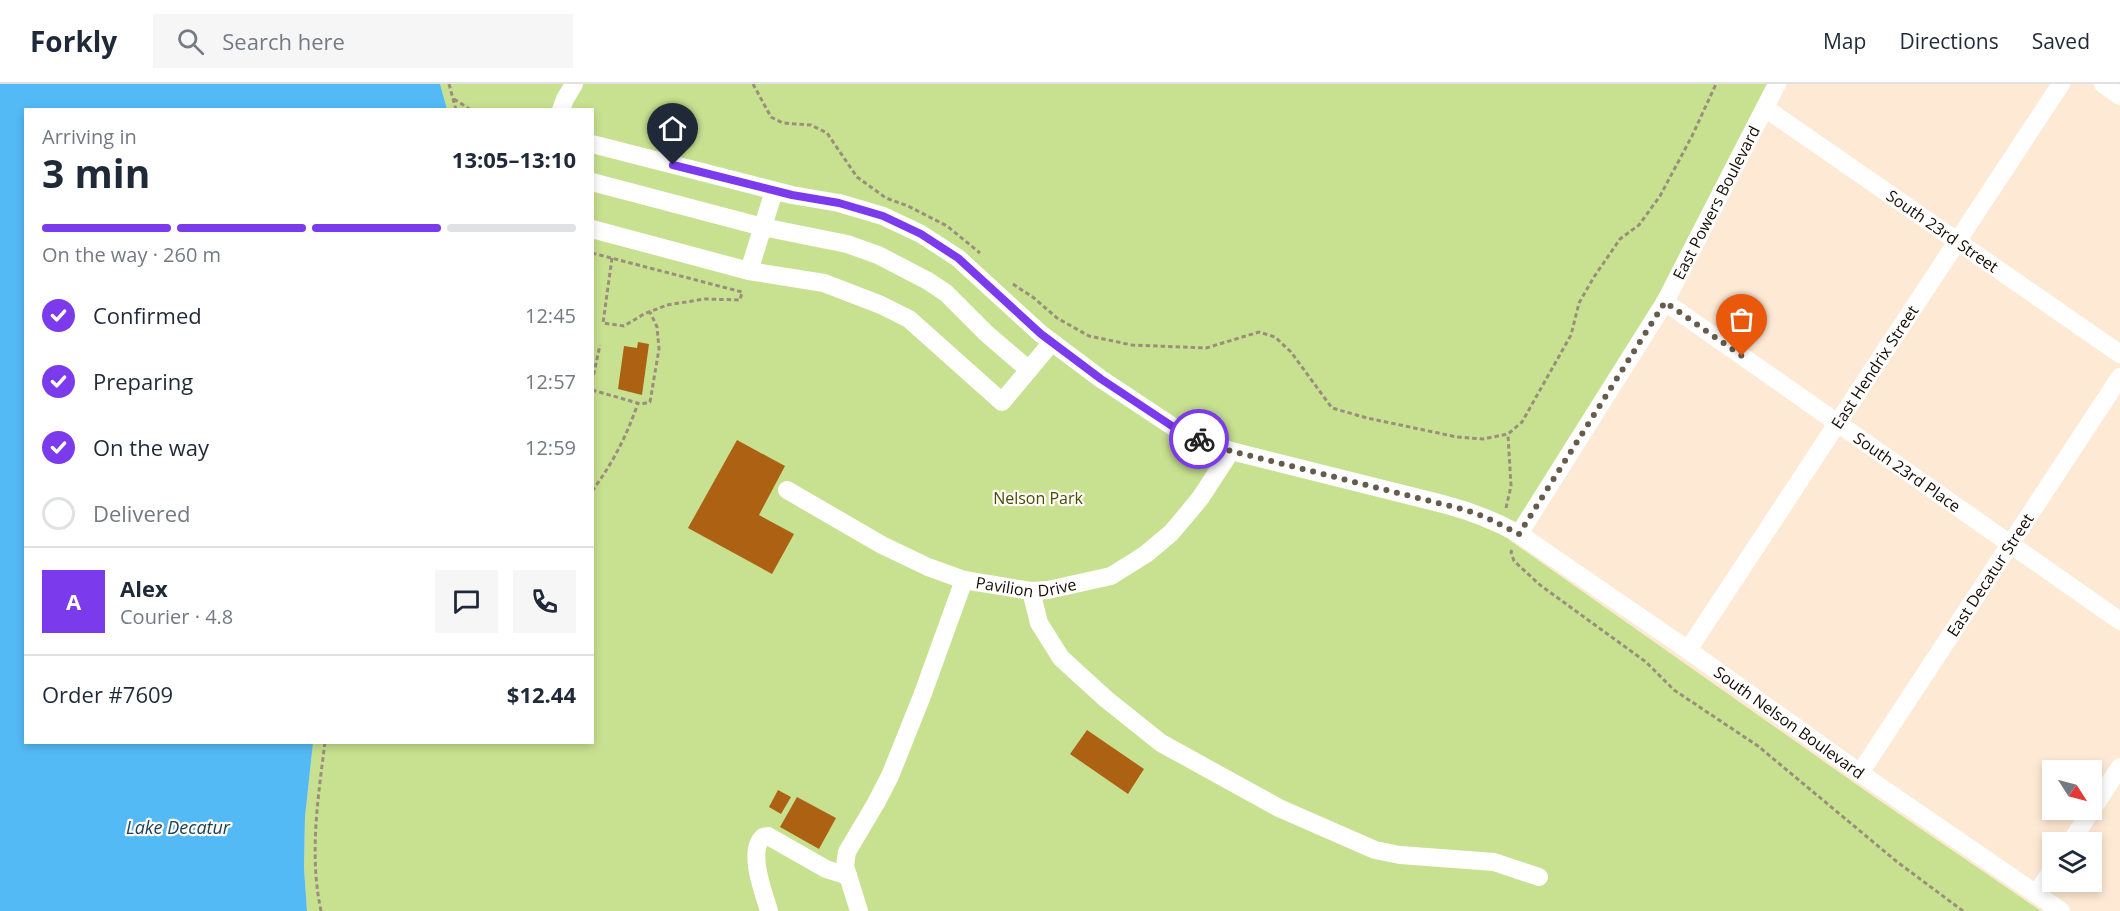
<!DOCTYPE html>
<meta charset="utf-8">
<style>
:root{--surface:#fff;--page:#f6f6f7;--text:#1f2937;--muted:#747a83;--line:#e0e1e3;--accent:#7c3aed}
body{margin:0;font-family:"Open Sans",sans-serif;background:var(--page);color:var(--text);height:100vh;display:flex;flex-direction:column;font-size:22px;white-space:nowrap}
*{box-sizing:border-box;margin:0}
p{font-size:20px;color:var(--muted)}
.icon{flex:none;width:33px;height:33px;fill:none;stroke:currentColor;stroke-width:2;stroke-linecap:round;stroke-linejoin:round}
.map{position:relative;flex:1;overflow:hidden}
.panel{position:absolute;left:24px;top:24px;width:570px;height:636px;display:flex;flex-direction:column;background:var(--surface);border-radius:0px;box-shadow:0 3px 9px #0003}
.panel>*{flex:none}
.needle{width:39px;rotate:126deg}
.fabs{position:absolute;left:2042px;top:676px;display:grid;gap:12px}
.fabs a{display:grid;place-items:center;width:60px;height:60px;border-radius:0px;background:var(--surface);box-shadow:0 3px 9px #0003;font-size:30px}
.pin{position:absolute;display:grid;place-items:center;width:51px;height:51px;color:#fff;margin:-62px -26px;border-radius:50% 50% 50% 0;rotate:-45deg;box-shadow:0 0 6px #0007}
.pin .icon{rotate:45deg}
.courier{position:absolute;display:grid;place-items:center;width:60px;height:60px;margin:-30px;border:4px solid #7c3aed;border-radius:50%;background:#fff;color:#222;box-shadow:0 2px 8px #0007}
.summary em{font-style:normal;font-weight:700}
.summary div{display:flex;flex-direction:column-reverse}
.summary{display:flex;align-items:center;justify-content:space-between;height:102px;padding:0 18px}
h1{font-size:39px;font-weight:700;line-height:45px}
.bar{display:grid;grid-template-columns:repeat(4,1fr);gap:9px 6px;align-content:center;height:72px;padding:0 18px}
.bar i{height:8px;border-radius:4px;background:var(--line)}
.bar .current{background:var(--accent)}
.bar p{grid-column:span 4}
.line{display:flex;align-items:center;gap:15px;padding:0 18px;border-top:2px solid var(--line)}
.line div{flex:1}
.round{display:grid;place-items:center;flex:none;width:63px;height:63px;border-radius:0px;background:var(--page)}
ol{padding:0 18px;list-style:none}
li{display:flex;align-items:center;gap:18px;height:66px}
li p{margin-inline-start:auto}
li .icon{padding:6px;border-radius:50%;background:var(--accent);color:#fff;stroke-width:4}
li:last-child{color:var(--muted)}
li i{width:33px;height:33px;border:3px solid var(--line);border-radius:50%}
header{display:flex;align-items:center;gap:36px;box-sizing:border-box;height:84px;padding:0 30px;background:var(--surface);border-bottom:2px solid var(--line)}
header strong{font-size:28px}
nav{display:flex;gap:33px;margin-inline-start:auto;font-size:21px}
.search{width:420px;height:54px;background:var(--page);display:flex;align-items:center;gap:15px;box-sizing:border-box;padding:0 21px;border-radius:0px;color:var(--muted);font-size:22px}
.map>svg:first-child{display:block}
.green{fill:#c8e190}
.water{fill:#54baf5}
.building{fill:#ac6113}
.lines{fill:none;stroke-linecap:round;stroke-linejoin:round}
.path{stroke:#9c8e7d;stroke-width:3;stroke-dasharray:4.5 3;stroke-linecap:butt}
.minor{stroke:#fff;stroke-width:18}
.done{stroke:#675b4d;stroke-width:6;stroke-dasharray:0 10.8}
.route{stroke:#7c3aed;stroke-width:8}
.labels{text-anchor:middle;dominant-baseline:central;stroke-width:4.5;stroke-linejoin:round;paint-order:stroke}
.street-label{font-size:16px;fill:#160e05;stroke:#fffaf4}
.park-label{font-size:16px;fill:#415108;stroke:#fffaf4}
.water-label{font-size:18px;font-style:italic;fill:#18435b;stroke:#fffaf4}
</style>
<header>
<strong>Forkly</strong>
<div class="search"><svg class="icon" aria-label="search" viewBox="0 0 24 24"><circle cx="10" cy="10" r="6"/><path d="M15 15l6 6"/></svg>Search here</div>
<nav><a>Map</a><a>Directions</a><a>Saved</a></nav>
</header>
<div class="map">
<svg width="2120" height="827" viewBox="0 0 2120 827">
<rect width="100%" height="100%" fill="#feead4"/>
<!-- green -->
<path class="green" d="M440,0H1769L1660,212L1508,455L1873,712L2041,827H307L304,783L305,733L313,659L592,658V26L447,25Z"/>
<!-- water -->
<path class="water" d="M0,0H440L447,25L26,26V658L313,659L305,733L304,783L307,827H0Z"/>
<!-- building -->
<path class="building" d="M638,258L649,260L642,311L618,305L624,262L637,264Z
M737,356L785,382L759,431L794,450L772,490L688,444Z
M1087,646L1144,685L1128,710L1070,670Z
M778,706L791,713L781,730L769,723Z
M797,713L836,734L819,765L780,743Z"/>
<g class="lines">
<!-- path -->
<path class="path" d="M449,0L456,26
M753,0L771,33L783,39L811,41L827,49L857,93L886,114L908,122L947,142L980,169
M454,15L471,26
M592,169L742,208
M612,174L603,239L624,242L644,230L667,221L705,215L740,216L742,208
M1013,200L1034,214L1057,234L1089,252L1132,261L1206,264L1259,248L1275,253L1291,268L1332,324L1367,334L1457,353L1483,355L1508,350L1522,338L1571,251L1579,219L1594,193L1620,155L1639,141L1660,112L1692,52L1716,0
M592,298L600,261
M592,306L641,320L650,318L659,265L657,243L650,228
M592,407C613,379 627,351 638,319
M1506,424L1511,402L1508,351
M1512,466L1511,468L1514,477L1540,501L1646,578L1674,606L1758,662L1896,777L1963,827
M321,827C309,771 318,714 325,658"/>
<!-- minor -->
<g class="minor">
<path d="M2103,0L2120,12"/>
<path id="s1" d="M1765,24L2120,270"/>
<path d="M561,26L565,15L574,0"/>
<path id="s2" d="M592,60L792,111L839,119L883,132L921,150L958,174L1041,250L1101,295L1181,348L1231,367L1443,420C1470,427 1494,436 1519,450L1688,566L1860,689L2061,827"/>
<path d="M592,98L763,143L847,160L878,171L928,197L946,209L987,250L1029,286"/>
<path d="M592,145L749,187L824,199L881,221L909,235L1002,318L1052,258"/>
<path d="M749,187L774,107"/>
<path id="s3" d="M1665,218L2120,537"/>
<path id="s4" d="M787,406L882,461L928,483L964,496L1031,507L1048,506L1111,492L1146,470L1171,449L1188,429L1201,413L1231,367"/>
<path id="s5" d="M1519,450L1665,218L1777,0"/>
<path d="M1031,507L1039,539L1061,574L1106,615L1161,659L1279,724L1375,766L1400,771L1494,778L1539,793"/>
<path id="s6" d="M1688,566L2061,0"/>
<path id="s7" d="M1860,689L2120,293"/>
<path d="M2070,759L2120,683"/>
<path d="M2036,810L2052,786"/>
<path d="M769,827C764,809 747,768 763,753L768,752L826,785L848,792"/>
<path d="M859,827L845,782L847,768L876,719L890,692L922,612L964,496"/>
</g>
</g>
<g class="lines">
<!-- done -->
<path class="done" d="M1199,355L1231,367L1466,426L1485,433L1519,450L1665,218L1742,272"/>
<!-- route -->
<path class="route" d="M673,81L792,111L839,119L883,132L921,150L958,174L1041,250L1101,295L1181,348L1199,355"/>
</g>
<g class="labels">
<!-- street labels -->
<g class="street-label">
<text stroke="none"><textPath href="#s5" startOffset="386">East Powers Boulevard</textPath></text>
<text stroke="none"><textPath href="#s1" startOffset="216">South 23rd Street</textPath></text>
<text stroke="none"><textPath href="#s6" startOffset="339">East Hendrix Street</textPath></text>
<text stroke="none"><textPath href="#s3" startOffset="296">South 23rd Place</textPath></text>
<text stroke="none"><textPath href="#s7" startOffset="237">East Decatur Street</textPath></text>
<text stroke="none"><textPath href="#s4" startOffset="262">Pavilion Drive</textPath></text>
<text stroke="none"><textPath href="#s2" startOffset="1353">South Nelson Boulevard</textPath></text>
</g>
<!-- park labels -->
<g class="park-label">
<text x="1038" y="414">Nelson Park</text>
</g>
<!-- water labels -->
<g class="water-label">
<text x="178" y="743">Lake Decatur</text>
</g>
</g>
</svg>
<div class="fabs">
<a><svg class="needle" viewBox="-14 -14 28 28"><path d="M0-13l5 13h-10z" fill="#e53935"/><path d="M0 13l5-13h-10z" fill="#747a83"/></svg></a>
<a><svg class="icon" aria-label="layers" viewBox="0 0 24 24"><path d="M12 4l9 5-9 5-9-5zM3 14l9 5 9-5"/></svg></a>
</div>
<div class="pin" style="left:1742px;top:272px;background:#ea580c"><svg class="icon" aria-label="bag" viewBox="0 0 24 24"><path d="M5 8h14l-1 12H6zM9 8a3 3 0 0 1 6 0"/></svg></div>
<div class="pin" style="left:673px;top:81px;background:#1f2937"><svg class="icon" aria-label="home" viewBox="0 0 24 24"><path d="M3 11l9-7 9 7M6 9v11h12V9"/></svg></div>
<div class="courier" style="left:1199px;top:355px"><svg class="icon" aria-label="bike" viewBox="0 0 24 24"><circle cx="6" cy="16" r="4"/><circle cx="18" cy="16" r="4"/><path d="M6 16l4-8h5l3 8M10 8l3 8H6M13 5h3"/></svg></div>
<section class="panel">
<div class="summary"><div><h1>3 min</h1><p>Arriving in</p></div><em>13:05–13:10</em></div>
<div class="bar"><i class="current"></i><i class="current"></i><i class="current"></i><i></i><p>On the way · 260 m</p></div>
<ol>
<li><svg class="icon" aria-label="check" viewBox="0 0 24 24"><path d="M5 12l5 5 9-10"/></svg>Confirmed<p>12:45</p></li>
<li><svg class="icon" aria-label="check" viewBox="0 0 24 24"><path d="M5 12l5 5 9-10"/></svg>Preparing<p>12:57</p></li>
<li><svg class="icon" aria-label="check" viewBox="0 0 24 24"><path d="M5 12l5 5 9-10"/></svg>On the way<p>12:59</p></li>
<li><i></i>Delivered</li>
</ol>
<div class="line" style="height:108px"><b class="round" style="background:var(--accent);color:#fff">A</b><div><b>Alex</b><p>Courier · 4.8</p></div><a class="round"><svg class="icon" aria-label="chat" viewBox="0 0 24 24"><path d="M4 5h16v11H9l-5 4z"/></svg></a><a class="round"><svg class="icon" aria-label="phone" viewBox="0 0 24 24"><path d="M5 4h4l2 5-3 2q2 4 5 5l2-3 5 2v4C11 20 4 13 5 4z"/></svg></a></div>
<div class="line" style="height:78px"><div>Order #7609</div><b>$12.44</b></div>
</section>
</div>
